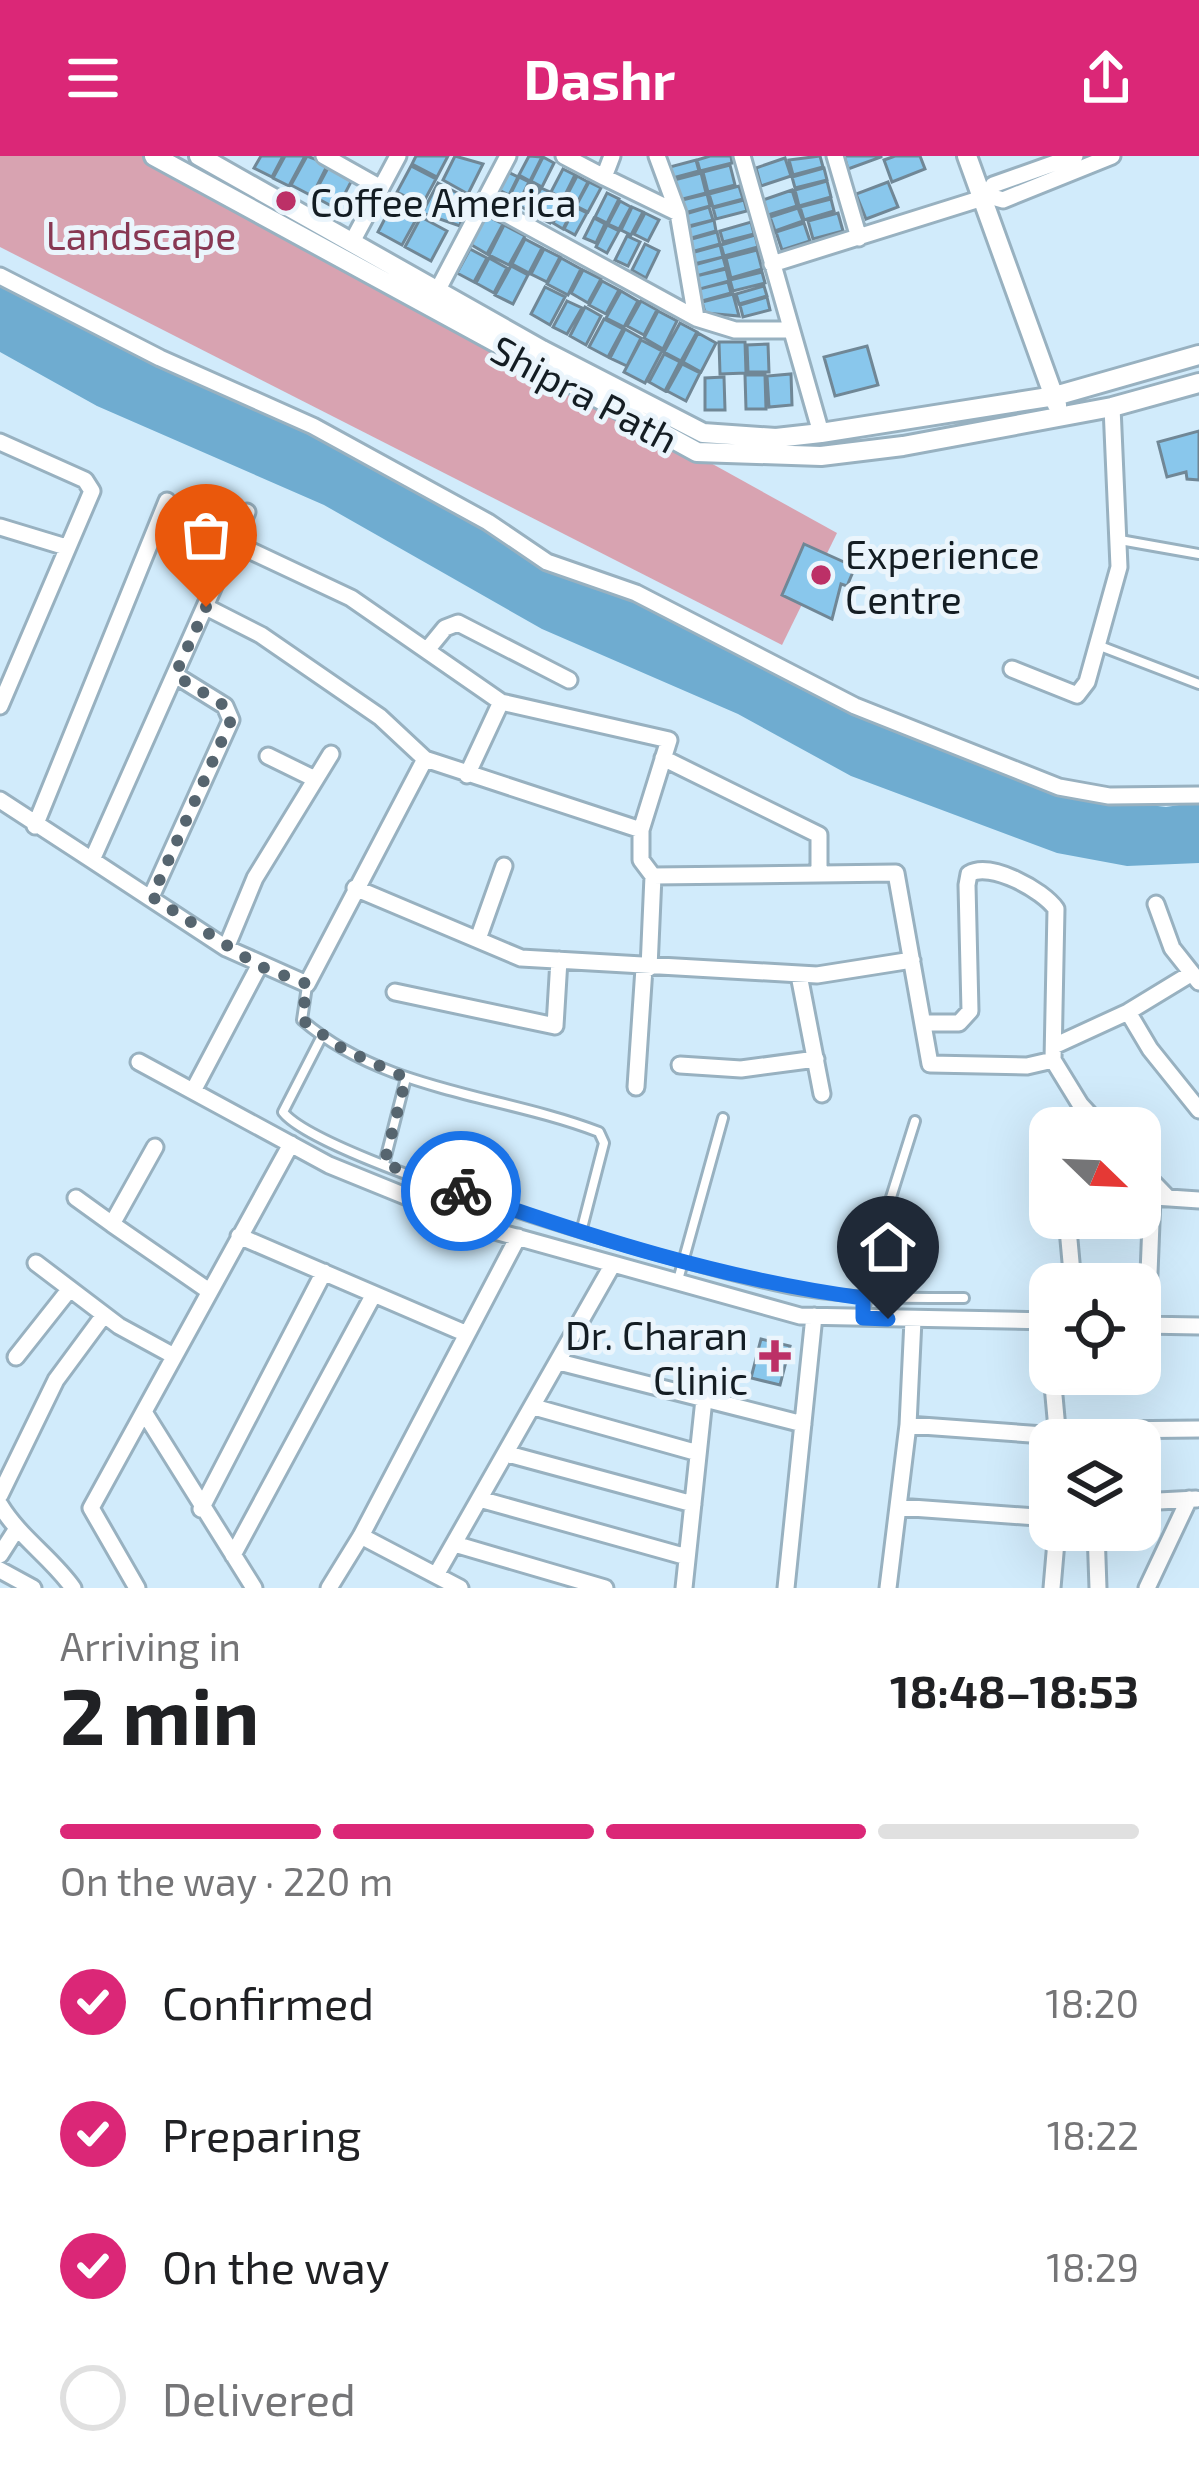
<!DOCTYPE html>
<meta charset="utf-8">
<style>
:root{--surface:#fff;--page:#f2f2f2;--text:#202124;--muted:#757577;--line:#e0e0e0;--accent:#db2777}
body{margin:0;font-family:"Exo 2",sans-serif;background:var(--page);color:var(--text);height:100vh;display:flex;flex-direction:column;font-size:45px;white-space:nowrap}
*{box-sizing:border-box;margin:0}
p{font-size:39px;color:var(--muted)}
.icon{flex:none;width:66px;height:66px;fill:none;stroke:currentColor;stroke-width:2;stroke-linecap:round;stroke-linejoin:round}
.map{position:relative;height:1432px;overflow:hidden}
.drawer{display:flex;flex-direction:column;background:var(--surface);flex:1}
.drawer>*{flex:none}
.needle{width:78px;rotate:113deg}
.buttons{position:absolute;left:1029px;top:951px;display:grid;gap:24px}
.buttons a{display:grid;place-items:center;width:132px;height:132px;border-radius:24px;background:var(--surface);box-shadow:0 12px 48px #0002;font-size:60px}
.pin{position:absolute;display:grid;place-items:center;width:102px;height:102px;color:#fff;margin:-123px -51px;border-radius:50% 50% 50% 0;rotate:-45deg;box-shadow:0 0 12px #0007}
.pin .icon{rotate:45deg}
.courier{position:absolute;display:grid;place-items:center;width:120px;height:120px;margin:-60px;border:9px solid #1a73e8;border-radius:50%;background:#fff;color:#222;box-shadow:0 3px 15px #0007}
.head em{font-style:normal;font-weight:700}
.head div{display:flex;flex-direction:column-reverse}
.head{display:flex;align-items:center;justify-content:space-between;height:204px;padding:0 60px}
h1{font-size:78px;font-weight:700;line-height:90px}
.bar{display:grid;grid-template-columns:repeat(4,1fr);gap:18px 12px;align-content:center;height:144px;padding:0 60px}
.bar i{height:15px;border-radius:9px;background:var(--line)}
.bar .active{background:var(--accent)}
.bar p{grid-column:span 4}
ol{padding:0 60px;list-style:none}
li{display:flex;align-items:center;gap:36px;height:132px}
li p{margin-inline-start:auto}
li .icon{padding:12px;border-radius:50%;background:var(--accent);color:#fff;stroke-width:4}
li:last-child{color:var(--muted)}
li i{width:66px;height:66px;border:6px solid var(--line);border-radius:50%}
header{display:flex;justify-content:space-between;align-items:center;height:156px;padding:0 60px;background:var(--accent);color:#fff;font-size:54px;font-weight:700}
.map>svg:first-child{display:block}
.green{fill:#d8a3b1}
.water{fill:#6facd0}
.building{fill:#89c7ec;stroke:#708796;stroke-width:3}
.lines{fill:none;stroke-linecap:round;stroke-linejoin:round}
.service-casing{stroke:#98b1c0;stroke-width:14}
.minor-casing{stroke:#98b1c0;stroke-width:21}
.tertiary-casing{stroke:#98b1c0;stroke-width:24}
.service{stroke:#fff;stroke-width:8}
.minor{stroke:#fff;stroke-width:15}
.tertiary{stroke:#fff;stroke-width:18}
.done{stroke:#56656f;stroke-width:12;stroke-dasharray:0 21.6}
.route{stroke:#1a73e8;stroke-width:15}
.poi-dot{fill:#bc3067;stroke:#ebf5fc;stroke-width:4.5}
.labels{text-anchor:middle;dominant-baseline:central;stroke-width:10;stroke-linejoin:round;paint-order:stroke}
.poi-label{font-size:39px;fill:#141d23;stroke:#ebf5fc;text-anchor:start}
.park-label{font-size:39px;fill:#883853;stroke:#ebf5fc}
.street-label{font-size:39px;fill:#141d23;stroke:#ebf5fc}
</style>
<header><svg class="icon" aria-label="menu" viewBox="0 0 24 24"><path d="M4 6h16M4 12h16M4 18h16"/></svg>Dashr<svg class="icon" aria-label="share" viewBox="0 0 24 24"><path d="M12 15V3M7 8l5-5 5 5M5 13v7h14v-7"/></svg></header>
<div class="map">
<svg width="1199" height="1432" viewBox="0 0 1199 1432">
<rect width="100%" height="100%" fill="#d1ebfb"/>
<!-- green -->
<path class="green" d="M0,0H156L837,377L782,489L0,91Z"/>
<!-- water -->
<path class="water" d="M0,128L361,300L579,424L734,488L883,564L1084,641L1166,651L1199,646V707L1127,710L1057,697L851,620L738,558L542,473L324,349L97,250L0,196Z"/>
<!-- building -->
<path class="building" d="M261,0H283L272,21L254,12Z
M285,0H305L289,30L273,22Z
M307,0L328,8L312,40L291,29Z
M416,0H448L437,21L412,8Z
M455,0L483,8L468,38L443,24Z
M529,0L542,1L530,25L519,19Z
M710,0H731L732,7L700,15L697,4Z
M820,0L823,11L793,19L789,4Z
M844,0H881V1L848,13Z
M895,0H920L925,13L892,26L884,4Z
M543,1L554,7L542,31L531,25Z
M785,2L791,20L761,30L756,12Z
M696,4L699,15L669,23L666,12Z
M730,9L735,29L708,36L703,16Z
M329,10L353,22L337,53L313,40Z
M411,10L436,23L422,49L397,36Z
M824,12L827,24L795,32L792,21Z
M563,13L575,19L563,43L551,36Z
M508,16L518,21L509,39L499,34Z
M701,17L706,37L679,44L674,24Z
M577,20L588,26L576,49L565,43Z
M519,21L529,26L519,46L509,41Z
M827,25L831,41L799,50L795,34Z
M530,26L540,32L529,55L518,49Z
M589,26L601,32L588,56L576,50Z
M888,26L898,51L866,63L856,38Z
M438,27L465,41L460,70L422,57Z
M739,30L743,43L713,51L709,38Z
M541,32L550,36L538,60L529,56Z
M792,34L797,50L768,59L763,44Z
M550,37L562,43L550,67L538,61Z
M607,37L619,43L607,67L595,61Z
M707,38L710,50L681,58L678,45Z
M831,43L834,55L804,64L800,51Z
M744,44L747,55L716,63L713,52Z
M564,45L575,50L563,73L553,67Z
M620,45L631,51L619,73L608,68Z
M393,47L418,60L402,89L378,76Z
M575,51L587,57L575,79L564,73Z
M632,51L643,56L631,79L621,74Z
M709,51L713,64L685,71L682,59Z
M798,52L803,65L775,75L770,61Z
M645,57L659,64L648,85L634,78Z
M838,57L843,75L813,83L808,65Z
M485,59L503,68L487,98L470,88Z
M421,61L447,75L431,105L405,91Z
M594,62L605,68L596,87L584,82Z
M714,64L716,75L688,83L685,72Z
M751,66L754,78L723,86L720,75Z
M804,67L810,85L782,94L776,76Z
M504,69L525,80L509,109L489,99Z
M607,69L619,75L607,97L596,91Z
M717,76L720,88L691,96L688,84Z
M755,79L758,91L724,100L721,89Z
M627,80L640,86L628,110L615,104Z
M525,83L542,92L529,117L512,108Z
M645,88L659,95L646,122L632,114Z
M720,89L723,101L694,108L691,97Z
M470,93L487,102L474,126L457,117Z
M544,93L560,101L547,126L531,118Z
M757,94L762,113L731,122L726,102Z
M723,101L726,112L696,120L694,109Z
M489,102L507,112L494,137L476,127Z
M561,102L581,113L568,139L547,128Z
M511,110L528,119L513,148L495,139Z
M726,113L729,125L700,133L696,120Z
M583,114L601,123L588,147L571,137Z
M762,116L765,127L733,135L730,124Z
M602,125L619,134L606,158L589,149Z
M728,126L731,137L702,145L699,133Z
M764,130L767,140L739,148L736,138Z
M545,131L565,141L550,169L531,158Z
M621,135L638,145L624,171L606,162Z
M733,138L739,160L705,157L702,146Z
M767,141L770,154L743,161L740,149Z
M567,145L582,152L567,178L553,171Z
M641,145L657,154L644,179L627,170Z
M585,151L601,160L586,189L570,180Z
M658,155L677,165L663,193L644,182Z
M604,163L623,173L608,201L589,191Z
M680,167L697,176L681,205L664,196Z
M625,173L641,182L627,210L610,202Z
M698,177L716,187L701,216L683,206Z
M641,184L662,195L645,227L624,216Z
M719,186H745L746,217L720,218Z
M768,188L769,216H748L747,189Z
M867,190L878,229L835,240L824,201Z
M664,198L680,206L665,235L649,226Z
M682,208L700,217L686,245L667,235Z
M791,218L792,249L769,251L767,220Z
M745,219H765L766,253H746Z
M724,221L725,254H705V222Z
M1199,275V324L1187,323L1186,316L1167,321L1158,286Z
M804,388L855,411L847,430L841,428L832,463L782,439Z
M761,1183L790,1190L780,1229L751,1222Z"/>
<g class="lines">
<defs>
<path id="service" d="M1120,384L1199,398
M1100,490L1199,528
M307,830L302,864C385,936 500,938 599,976L604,987L581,1076
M322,880L283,956C322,1007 720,1121 799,1134C854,1143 909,1142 964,1142
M384,1008L406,922
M678,1124L723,962
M863,1160L882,1070L915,965"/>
<path id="minor" d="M324,0L381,32
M564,0L604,21
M612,0L604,21L678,57
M657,0L678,57L696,162
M742,0L821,277
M835,0L859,82
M1075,0L993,29L989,40L1003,44L1112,0
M484,46L696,162L735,174H788
M352,86L398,0
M772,108L989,40
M0,120L160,202L313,270L488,366L547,406L636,437L855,550L1059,631L1109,640L1199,639
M434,141L508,0
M0,286L85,324L92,335L0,550
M247,356L92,704L226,792L307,828L425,603
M0,371L66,391
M234,387L351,442L501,546L669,584L641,674
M206,451L261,479L380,561L425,603L641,674V704L653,720L649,812
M427,494L445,472L458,467L569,524
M1012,513L1077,539L1087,526L1119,411L1112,251
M268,600L315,623
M663,602L819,679V716
M467,619L501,546
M0,644L92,704
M35,670L167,345
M653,720L896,717L930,908L1027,910L1053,904L1080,948L1102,972
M355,732L521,802L817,819L912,804
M151,741L231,564L225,550L175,519
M1156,748L1172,792L1199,826
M478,783L504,710
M226,792L255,722L331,598
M799,819L822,938
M395,836L555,870L559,804
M1128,856L1150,893L1199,954
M923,867H959L970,855L967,729L969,718C990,705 1043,734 1056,753L1053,904
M1054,890L1128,856L1192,817
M139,906L329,1009L484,1072L800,1160L1050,1165
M680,909L741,913L816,903
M636,931L644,812
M193,935L259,810
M155,991L112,1068L209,1135
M1140,1013L1168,1042
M1140,1040L1199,1044
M76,1042L112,1068
M1067,1062L1073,1128
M239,1080L467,1178
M36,1107L119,1170L174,1200
M1043,1165L1050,1205
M1142,1169L1199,1170
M1147,1169L1152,1041
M16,1201L69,1134
M559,1206L803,1268
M1052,1218L1058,1284
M534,1251L698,1297
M144,1256L254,1432
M908,1269L1058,1280
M1100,1284L1105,1274L1199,1273
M508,1298L693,1348
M0,1339L56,1224L104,1159
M483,1344L687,1401
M1140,1346L1196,1343
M0,1349C20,1382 51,1401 73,1432
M898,1351L1050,1362
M201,1353L324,1116
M1096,1374L1098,1432
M361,1380L460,1432
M458,1389L605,1432
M0,1399L16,1374
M233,1399L374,1138
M0,1414L33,1432
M436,1419L613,1108
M137,1432L91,1352L291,988
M329,1432L361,1380L518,1081
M684,1432L704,1243
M786,1432L814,1160
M888,1432L908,1269L913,1164
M1052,1432L1057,1374
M1147,1432L1189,1343"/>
<path id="tertiary" d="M154,0L697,296L821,300L903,290L1112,251L1199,227
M199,0L542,194L703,277L776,282L821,277L1055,240L1199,199
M967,0L1057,249"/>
</defs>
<!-- service casing -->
<use href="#service" class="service-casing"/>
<!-- minor casing -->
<use href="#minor" class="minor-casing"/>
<!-- tertiary casing -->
<use href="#tertiary" class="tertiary-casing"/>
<!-- service -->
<use href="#service" class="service"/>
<!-- minor -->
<use href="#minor" class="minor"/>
<!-- tertiary -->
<use href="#tertiary" class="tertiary"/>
</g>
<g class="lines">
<!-- done -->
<path class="done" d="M206,451L175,519L225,550L231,564L152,741L259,810L307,828L302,864L343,893L406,922L384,1008L461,1035"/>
<!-- route -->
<path class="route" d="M461,1035C590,1081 726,1124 863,1142V1162L888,1163"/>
</g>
<!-- markers -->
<g class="poi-dot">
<circle cx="286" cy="45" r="12"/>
<circle cx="821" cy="419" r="12"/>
<path d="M769 1182h12v12h12v12h-12v12h-12v-12h-12v-12h12z"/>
</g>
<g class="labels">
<!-- poi labels -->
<g class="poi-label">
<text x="310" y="45">Coffee America</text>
<text x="845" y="397">Experience<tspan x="845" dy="45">Centre</tspan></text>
<text x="748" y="1178" text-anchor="end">Dr. Charan<tspan x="748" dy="45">Clinic</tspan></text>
</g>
<!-- park labels -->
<g class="park-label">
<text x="141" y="78">Landscape</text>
</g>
<!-- street labels -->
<g class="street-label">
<text transform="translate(585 237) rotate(28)">Shipra Path</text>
</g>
</g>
</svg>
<div class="buttons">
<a><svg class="needle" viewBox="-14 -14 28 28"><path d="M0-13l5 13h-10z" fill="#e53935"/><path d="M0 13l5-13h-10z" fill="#757577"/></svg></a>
<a><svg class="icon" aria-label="locate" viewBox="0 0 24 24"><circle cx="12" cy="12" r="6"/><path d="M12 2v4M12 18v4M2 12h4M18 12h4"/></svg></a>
<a><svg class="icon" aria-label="layers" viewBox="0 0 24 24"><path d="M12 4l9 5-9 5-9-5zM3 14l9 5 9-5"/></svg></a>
</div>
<div class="pin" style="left:206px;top:451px;background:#ea580c"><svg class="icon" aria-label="bag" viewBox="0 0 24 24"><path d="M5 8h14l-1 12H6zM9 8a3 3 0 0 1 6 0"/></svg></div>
<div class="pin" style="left:888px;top:1163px;background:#1f2937"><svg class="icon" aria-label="home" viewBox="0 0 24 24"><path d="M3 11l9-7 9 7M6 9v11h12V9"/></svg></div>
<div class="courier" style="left:461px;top:1035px"><svg class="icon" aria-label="bike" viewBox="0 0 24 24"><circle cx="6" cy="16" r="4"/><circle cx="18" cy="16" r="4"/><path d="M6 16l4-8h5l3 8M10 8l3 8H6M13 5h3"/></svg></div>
</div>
<section class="drawer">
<div class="head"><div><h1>2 min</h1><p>Arriving in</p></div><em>18:48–18:53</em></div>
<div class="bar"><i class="active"></i><i class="active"></i><i class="active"></i><i></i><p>On the way · 220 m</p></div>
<ol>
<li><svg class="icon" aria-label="check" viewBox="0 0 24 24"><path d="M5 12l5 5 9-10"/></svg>Confirmed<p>18:20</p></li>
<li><svg class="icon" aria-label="check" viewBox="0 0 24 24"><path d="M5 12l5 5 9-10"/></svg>Preparing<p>18:22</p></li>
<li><svg class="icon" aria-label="check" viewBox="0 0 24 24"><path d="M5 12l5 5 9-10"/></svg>On the way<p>18:29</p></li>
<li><i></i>Delivered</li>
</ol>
</section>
